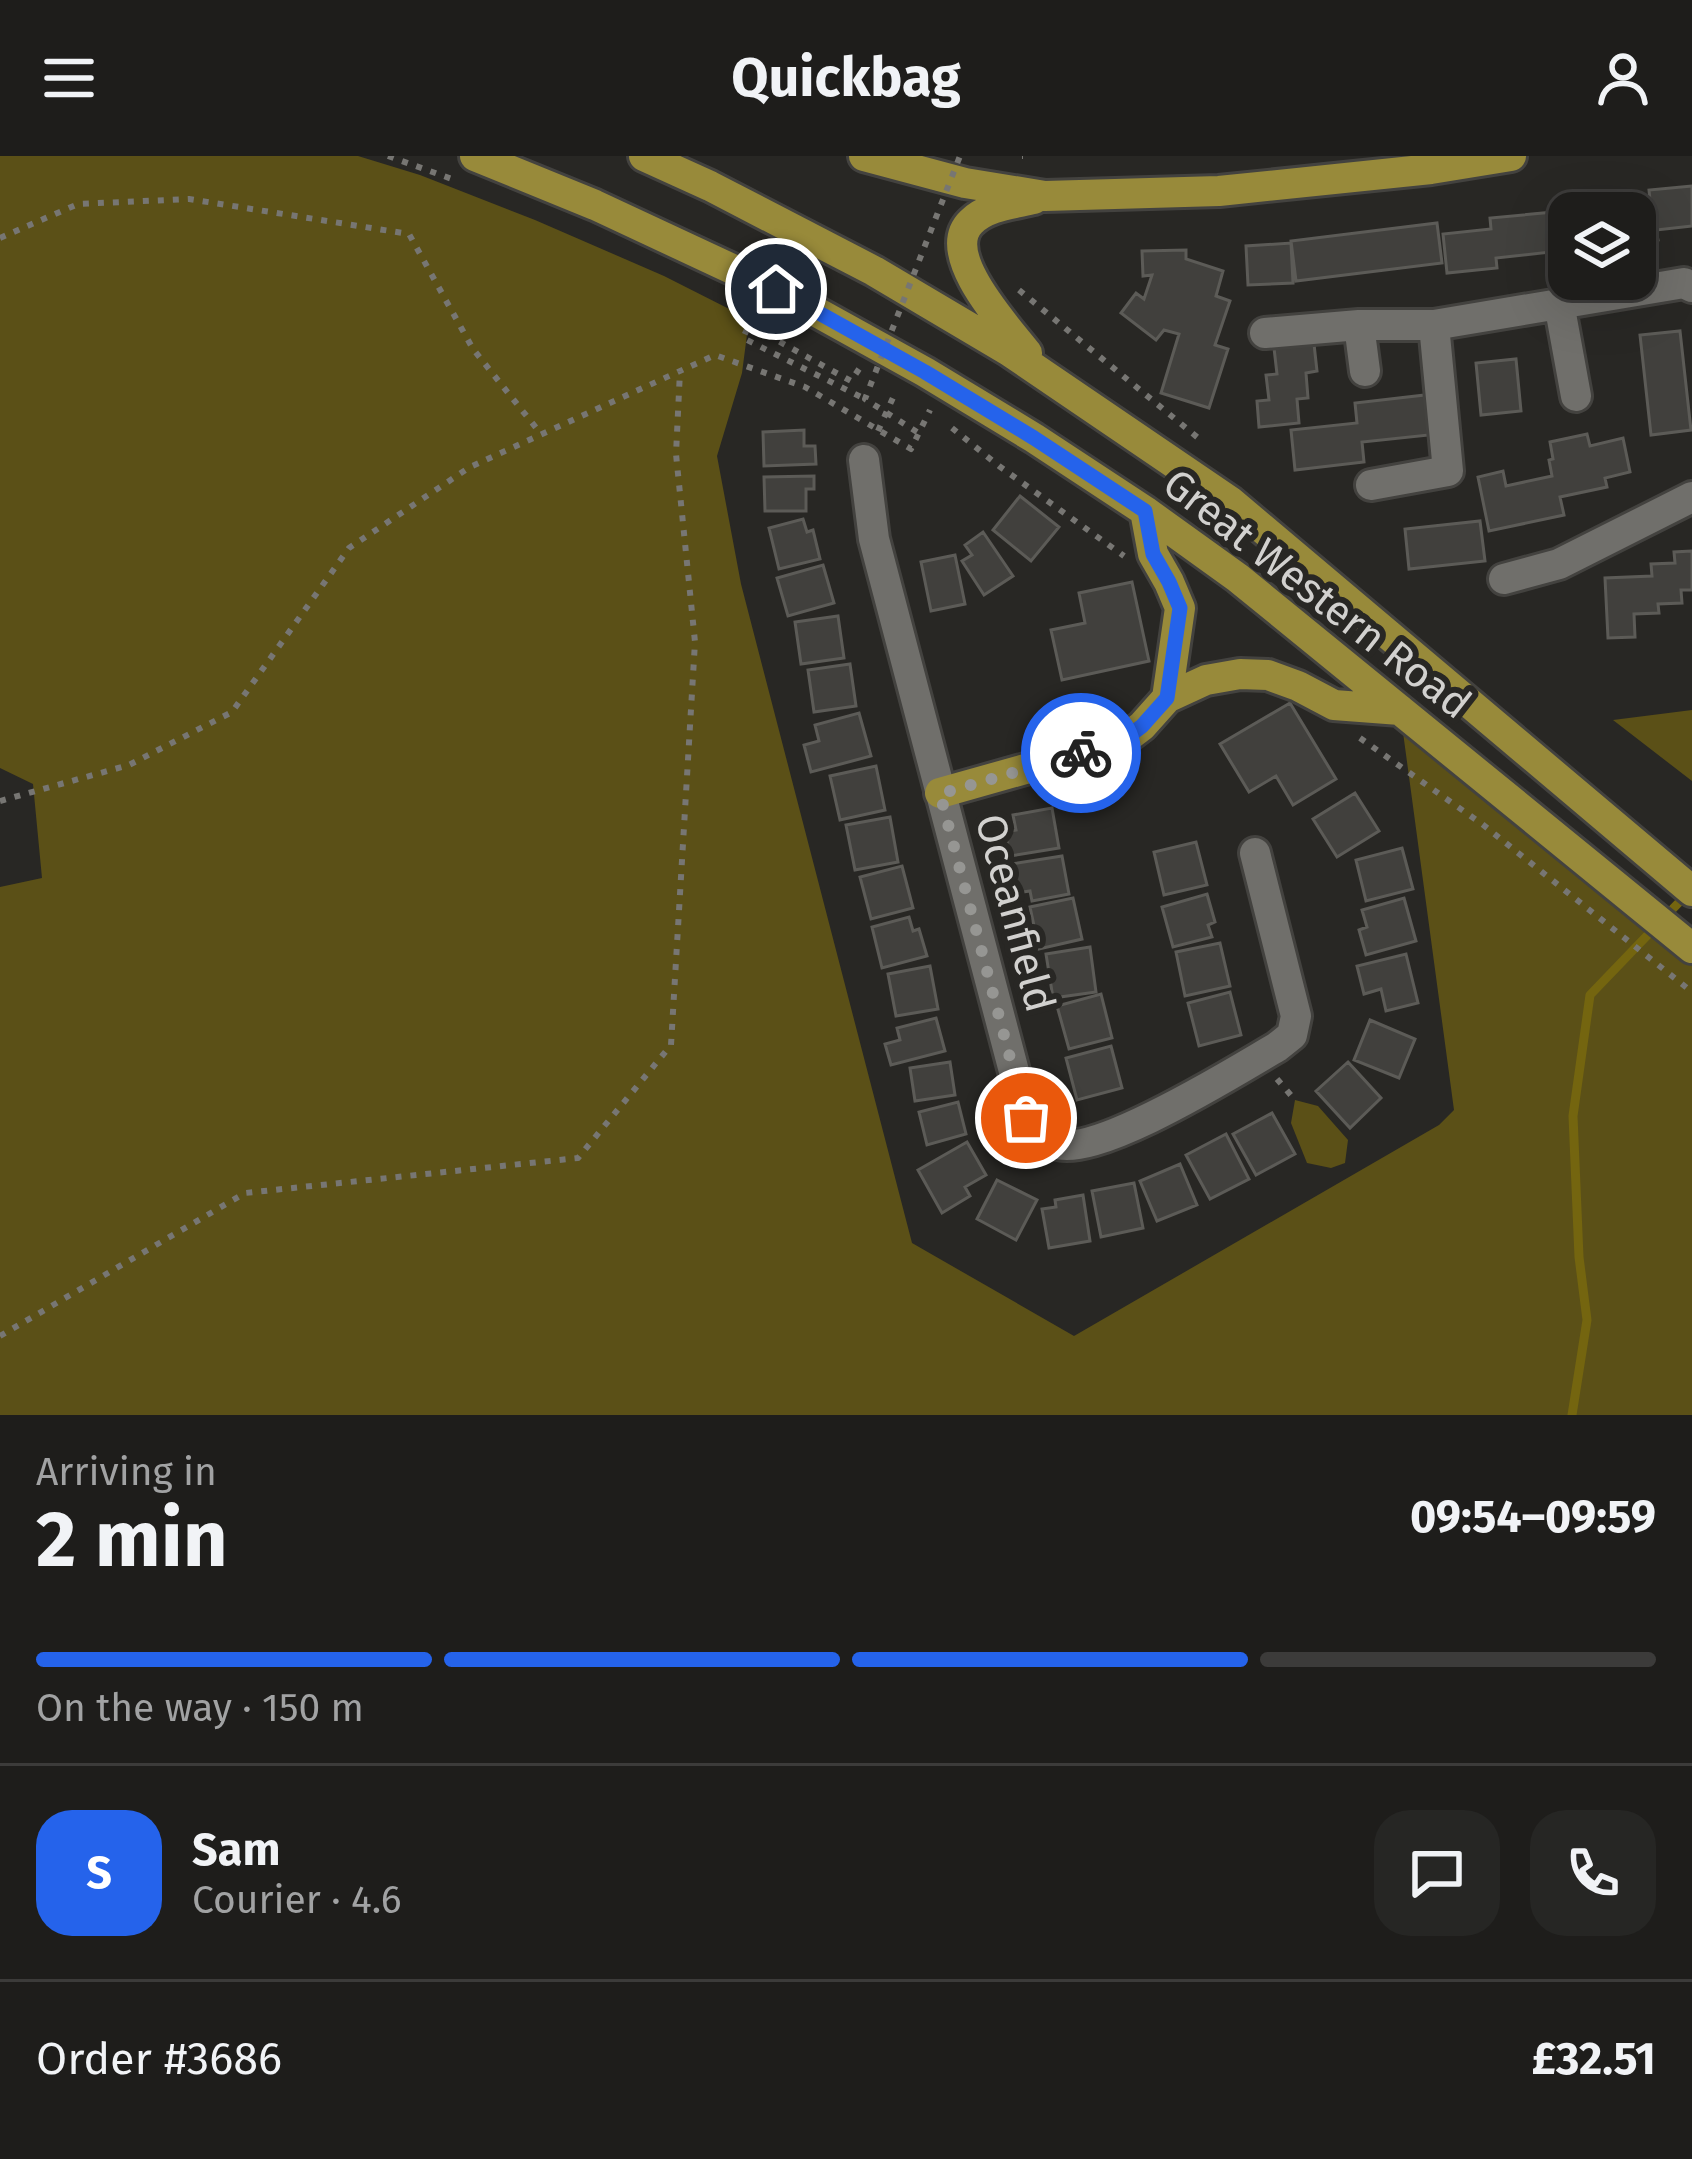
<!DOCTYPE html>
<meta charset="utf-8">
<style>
:root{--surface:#1e1d1b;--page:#262624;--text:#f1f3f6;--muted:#a1a2a3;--line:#3c3b3a;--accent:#2563eb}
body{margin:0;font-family:"Fira Sans",sans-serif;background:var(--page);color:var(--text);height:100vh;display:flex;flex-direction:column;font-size:45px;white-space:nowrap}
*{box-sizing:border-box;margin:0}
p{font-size:39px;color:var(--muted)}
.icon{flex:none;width:66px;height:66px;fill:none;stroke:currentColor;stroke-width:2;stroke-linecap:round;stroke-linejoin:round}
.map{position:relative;height:1259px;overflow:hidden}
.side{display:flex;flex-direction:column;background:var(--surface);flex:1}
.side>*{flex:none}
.controls{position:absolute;left:1548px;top:36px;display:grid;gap:24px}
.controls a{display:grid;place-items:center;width:108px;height:108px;border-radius:24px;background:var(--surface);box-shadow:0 12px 48px #0002,0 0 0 3px var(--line);font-size:60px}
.pin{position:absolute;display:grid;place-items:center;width:102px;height:102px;color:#fff;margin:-51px;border:6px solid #fff;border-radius:50%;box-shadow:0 3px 12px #0007}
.courier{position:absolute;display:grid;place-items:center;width:120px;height:120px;margin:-60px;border:9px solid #2563eb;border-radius:50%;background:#fff;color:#222;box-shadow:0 3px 15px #0007}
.overview em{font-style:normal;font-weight:700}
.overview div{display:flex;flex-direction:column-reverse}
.overview{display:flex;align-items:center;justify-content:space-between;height:204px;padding:0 36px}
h1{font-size:78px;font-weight:700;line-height:90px}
.bar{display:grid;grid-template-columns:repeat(4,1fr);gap:18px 12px;align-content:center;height:144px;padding:0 36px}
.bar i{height:15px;border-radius:9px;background:var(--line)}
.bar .current{background:var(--accent)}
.bar p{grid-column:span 4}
.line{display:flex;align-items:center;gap:30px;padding:0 36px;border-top:3px solid var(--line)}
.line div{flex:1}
.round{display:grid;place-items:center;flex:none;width:126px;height:126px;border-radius:36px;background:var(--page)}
header{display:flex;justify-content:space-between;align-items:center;height:156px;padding:0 36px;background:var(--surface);font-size:54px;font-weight:700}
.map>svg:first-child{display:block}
.green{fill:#5b5017}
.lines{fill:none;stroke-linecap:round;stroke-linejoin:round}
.stream{stroke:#74650f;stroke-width:9}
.building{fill:#41403d;stroke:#5c5b57;stroke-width:3}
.minor-casing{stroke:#43423f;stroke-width:36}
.major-casing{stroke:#43423f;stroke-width:36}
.path{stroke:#777673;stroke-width:6;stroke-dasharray:6 9;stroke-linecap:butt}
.minor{stroke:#706f6b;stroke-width:30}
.major{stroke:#988a3a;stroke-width:30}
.path-bridge{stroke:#777673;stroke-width:6;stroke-dasharray:6 9;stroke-linecap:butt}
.done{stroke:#969693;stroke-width:12;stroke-dasharray:0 21.6}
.route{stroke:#2563eb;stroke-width:15}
.labels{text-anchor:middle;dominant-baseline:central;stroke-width:12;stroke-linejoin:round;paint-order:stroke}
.street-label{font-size:42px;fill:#d2d1cf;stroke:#282724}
</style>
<header><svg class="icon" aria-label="menu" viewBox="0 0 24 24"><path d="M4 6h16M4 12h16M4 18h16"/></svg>Quickbag<svg class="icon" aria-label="person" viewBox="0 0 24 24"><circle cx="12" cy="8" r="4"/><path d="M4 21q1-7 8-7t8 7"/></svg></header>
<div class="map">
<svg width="1692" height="1259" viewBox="0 0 1692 1259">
<rect width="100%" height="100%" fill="#282724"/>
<!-- green -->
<path class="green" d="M0,0H358L420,19L535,64L664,120L749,163L742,217L717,300L741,428L912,1087L1074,1180L1439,969L1454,954L1400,554L1692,792V1259H0V731L42,722L33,628L0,612Z
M1692,554V625L1613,564Z
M1295,944L1318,950L1348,984L1345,1007L1331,1012L1307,1007L1291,967Z"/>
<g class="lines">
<!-- stream -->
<path class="stream" d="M1572,1259L1587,1164L1579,1101L1573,960L1590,839L1688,737"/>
</g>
<!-- building -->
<path class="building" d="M1692,30V70L1656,74L1658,84L1635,87V57H1578L1577,52L1650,44L1649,34Z
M1565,55L1569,94L1496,102L1497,112L1447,117L1443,78L1491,73L1490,62Z
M1437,67L1442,107L1296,125L1291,85Z
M1291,87L1293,127L1248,129L1246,90Z
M1186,94V103L1223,115L1216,140L1230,145L1215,189L1228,193L1209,252L1161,237L1179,178L1164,174L1156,184L1121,157L1136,137L1144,143L1152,119L1143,120L1142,95Z
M1680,175L1691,274L1651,279L1640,179Z
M1314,188L1317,215L1306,217L1308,242L1297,243L1299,267L1259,271L1257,245L1269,244L1266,219L1277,218L1274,192Z
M1516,203L1521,255L1481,259L1476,207Z
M1425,239L1429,279L1362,286L1364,306L1295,314L1291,274L1357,267L1355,247Z
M804,274V290H815L816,308L764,310L763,276Z
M1587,278L1590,290L1623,282L1630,316L1605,322L1607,331L1560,341L1564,359L1489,375L1478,321L1503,315L1506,330L1552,320L1549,304L1553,303L1550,286Z
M814,320V333H806V355H765L764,321Z
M1020,340L1059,371L1031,405L993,374Z
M803,363L807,376L813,374L820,403L779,413L769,372Z
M1480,365L1485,405L1409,413L1405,373Z
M983,376L1013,420L984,439L962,405L972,399L965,389Z
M1692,395V434H1681L1682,447L1658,448L1659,457L1634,458L1635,481L1608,482L1605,422L1652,420L1651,408L1675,407L1674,396Z
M955,399L965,448L931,455L921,406Z
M823,409L834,447L788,460L777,422Z
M1132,426L1149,505L1062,524L1051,474L1085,467L1079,437Z
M838,460L844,502L801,508L795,466Z
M850,508L856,550L814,556L808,514Z
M1290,547L1336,623L1293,649L1276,620L1249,636L1220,588Z
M859,557L871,600L811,616L804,589L819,585L815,569Z
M876,610L885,654L840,664L830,620Z
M1355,637L1379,675L1337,701L1313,663Z
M1052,652L1059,692L1010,700L1005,676L1016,674L1013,659Z
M890,661L898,706L855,714L846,669Z
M1196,686L1207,729L1164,739L1154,696Z
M1402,692L1413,733L1366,745L1356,704Z
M1062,700L1069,738L1032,745L1030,735L1016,737L1011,708Z
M902,710L913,752L871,763L860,721Z
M1207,738L1215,766L1208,769L1212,781L1173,791L1162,751Z
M1073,742L1082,783L1039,793L1030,751Z
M1404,742L1416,785L1366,799L1359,774L1367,771L1362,754Z
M909,761L913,775L919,773L927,800L882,812L872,771Z
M1220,787L1230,830L1185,840L1176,796Z
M1090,791L1096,836L1053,842L1046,798Z
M1406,798L1418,847L1386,855L1381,833L1364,838L1357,810Z
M930,810L938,853L896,860L888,818Z
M1230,836L1241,879L1199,890L1188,847Z
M1101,838L1112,882L1069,893L1057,850Z
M936,862L945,895L891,909L885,888L900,884L897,872Z
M1370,864L1415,883L1399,922L1354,904Z
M1111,890L1122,932L1077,944L1066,902Z
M950,906L955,939L915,945L910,912Z
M1348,906L1381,942L1350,972L1316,935Z
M958,946L966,978L927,989L919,956Z
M1272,957L1295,998L1256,1019L1233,978Z
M1226,978L1249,1023L1210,1043L1186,999Z
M967,986L986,1019L965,1031L970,1040L942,1057L918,1014Z
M1180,1008L1197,1049L1157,1065L1140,1025Z
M997,1024L1037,1044L1016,1084L977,1063Z
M1134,1027L1143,1072L1101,1081L1092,1035Z
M1083,1039L1090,1085L1049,1092L1042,1053L1056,1051L1055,1044Z"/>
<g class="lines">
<defs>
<path id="minor" d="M1559,147L1576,240
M1359,169L1365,215
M1265,177L1359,169H1434L1684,127L1692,131
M864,304L874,383L1026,961C1034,971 1042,982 1054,987C1095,1004 1237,914 1277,891L1292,879L1296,860L1255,697
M1371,329L1448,315L1434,169
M1504,423L1559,408L1692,341"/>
<path id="major" d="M475,0L595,49L775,133L925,216L1034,282L1145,355L1238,422L1692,792
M644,0L710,30L874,115L1009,195L1231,346L1692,735
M864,0L965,27L1045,40L1219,35L1431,13L1511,0
M1027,197C1007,171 938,98 971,66C987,50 1013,48 1034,43
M1145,355L1153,398L1169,426L1180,452L1167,542
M940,637L1121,586L1142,570L1167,542L1206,524L1240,518L1268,519L1298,530L1334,549L1400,554"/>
</defs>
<!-- minor casing -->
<use href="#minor" class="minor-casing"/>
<!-- major casing -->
<use href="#major" class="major-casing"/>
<!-- path -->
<path class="path" d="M388,0L452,23
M1022,0H1023
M0,82L78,48L189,43L409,78L473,193L541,278
M1019,134L1203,286
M859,213L851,225L749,169L743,182L865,243
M952,272L999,310L1124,400
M878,275L896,235
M1360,582L1482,668L1692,836
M0,645L129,609L232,556L349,392L470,311L715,199L805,231L911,293L930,254
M1277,923L1295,944
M0,1180L245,1037L578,1002L671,889L695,486L676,298L680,215"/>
<!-- minor -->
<use href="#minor" class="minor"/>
<!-- major -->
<use href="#major" class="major"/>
<!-- path-bridge -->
<path class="path-bridge" d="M917,276L865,243L960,0"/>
</g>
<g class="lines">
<!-- done -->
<path class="done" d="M1026,962L940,638L1081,597"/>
<!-- route -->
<path class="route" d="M776,133L925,216L1034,282L1145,355L1153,398L1169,426L1180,452L1167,542L1142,570L1121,586L1081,597"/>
</g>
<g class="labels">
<!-- street labels -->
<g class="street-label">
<text transform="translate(1317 438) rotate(38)">Great Western Road</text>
<text transform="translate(1015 757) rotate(75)">Oceanfield</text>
</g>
</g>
</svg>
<div class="controls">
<a><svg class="icon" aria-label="layers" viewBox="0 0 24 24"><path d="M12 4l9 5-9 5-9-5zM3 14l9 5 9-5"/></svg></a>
</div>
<div class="pin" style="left:1026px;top:962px;background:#ea580c"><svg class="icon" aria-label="bag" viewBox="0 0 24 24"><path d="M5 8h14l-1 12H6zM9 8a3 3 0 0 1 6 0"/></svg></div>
<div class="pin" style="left:776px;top:133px;background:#1f2937"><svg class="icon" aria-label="home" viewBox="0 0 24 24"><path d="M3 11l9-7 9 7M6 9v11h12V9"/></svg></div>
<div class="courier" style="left:1081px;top:597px"><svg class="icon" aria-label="bike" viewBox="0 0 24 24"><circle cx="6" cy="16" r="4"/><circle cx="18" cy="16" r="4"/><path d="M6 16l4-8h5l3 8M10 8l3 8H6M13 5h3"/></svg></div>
</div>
<section class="side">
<div class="overview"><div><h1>2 min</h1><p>Arriving in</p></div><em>09:54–09:59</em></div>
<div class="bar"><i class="current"></i><i class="current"></i><i class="current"></i><i></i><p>On the way · 150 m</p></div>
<div class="line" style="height:216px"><b class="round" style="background:var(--accent);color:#fff">S</b><div><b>Sam</b><p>Courier · 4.6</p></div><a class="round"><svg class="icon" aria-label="chat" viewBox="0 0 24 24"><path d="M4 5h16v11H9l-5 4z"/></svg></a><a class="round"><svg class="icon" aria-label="phone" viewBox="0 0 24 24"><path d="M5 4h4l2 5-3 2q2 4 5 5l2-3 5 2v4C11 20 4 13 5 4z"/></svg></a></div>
<div class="line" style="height:156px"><div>Order #3686</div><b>£32.51</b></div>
</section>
